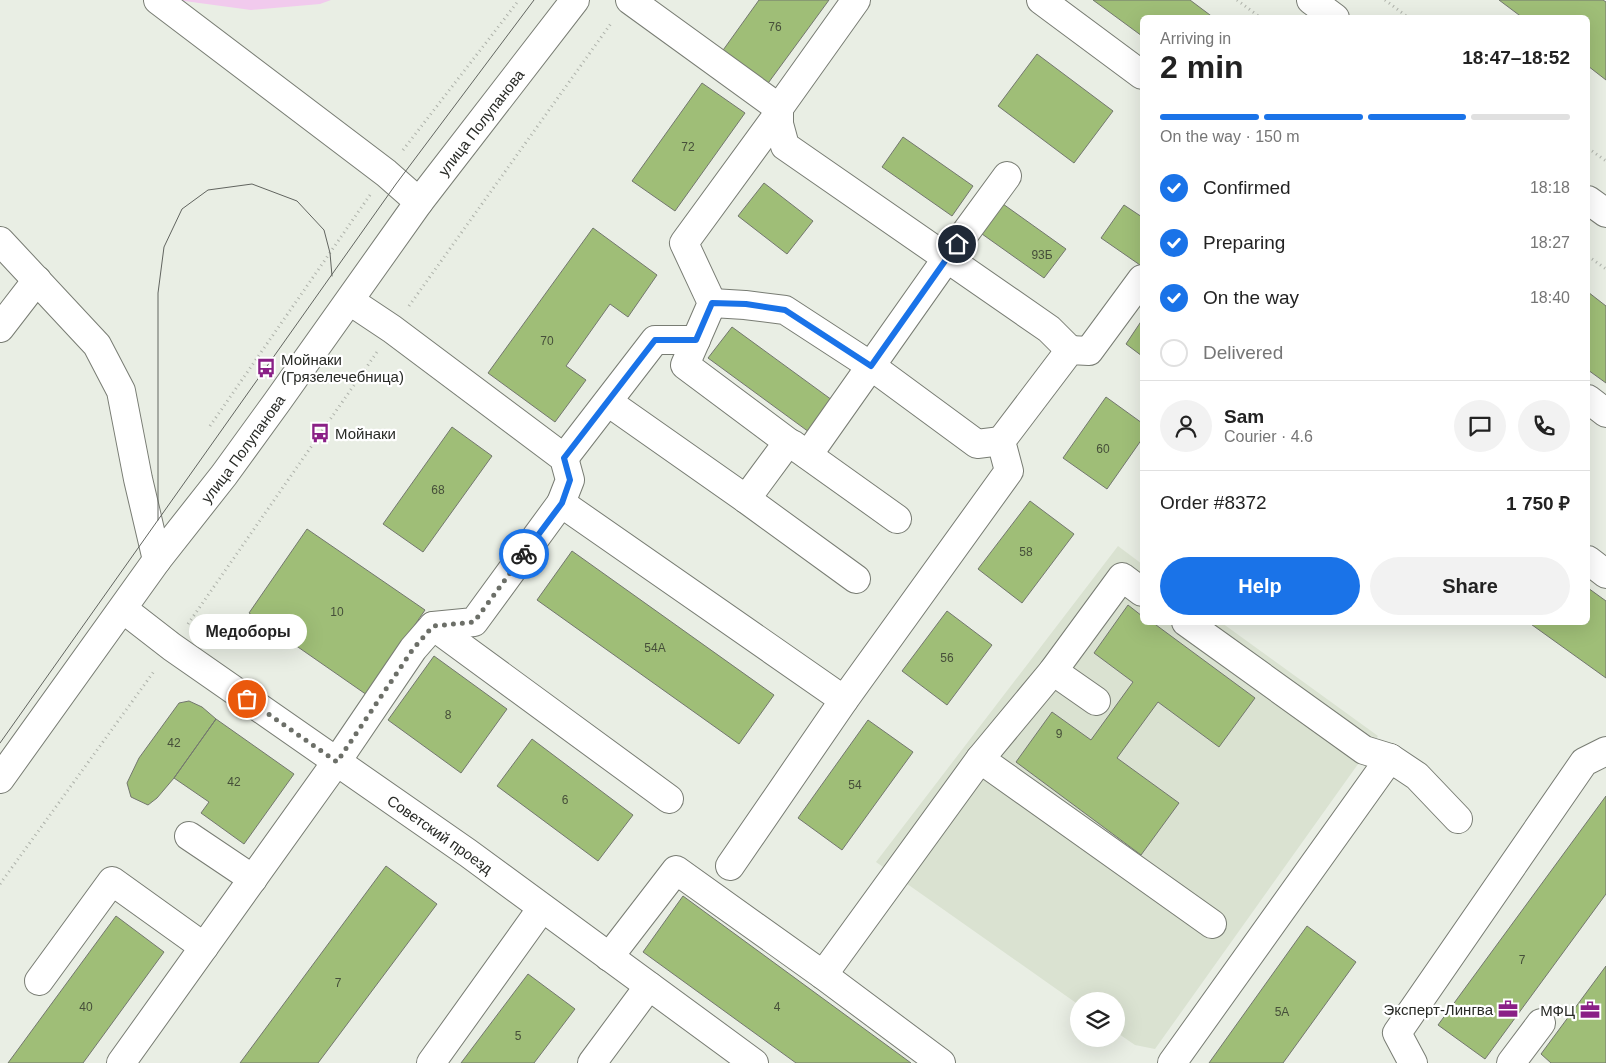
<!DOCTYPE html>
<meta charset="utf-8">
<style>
:root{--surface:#fff;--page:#f2f2f2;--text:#222;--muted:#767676;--line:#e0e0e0;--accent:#1a73e8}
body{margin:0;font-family:Helvetica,sans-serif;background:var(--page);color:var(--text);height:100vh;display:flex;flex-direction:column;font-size:19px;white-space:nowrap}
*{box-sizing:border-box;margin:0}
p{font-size:16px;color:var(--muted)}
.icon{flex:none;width:28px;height:28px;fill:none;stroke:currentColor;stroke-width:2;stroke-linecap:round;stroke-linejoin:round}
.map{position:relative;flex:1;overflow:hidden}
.details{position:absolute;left:1140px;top:15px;width:450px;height:610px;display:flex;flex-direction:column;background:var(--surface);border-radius:8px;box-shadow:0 5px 20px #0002}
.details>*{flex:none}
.buttons{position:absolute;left:1070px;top:992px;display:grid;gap:10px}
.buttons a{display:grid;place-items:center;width:55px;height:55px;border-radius:50%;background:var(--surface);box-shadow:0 5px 20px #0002;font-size:25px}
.pin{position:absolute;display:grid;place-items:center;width:42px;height:42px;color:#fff;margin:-21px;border:2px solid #fff;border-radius:50%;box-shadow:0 1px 5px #0007}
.courier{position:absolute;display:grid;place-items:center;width:50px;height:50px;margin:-25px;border:4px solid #1a73e8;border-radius:50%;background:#fff;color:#222;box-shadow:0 1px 6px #0007}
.bubble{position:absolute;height:35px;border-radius:18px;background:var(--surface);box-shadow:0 5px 20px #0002;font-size:16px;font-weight:600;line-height:35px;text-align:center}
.headline em{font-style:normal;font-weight:600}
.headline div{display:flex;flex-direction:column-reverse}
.headline{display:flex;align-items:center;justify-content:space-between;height:85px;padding:0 20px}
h1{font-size:32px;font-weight:600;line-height:38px}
.bar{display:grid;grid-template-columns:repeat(4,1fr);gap:8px 5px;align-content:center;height:60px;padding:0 20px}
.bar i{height:6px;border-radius:4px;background:var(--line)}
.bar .selected{background:var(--accent)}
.bar p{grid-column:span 4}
.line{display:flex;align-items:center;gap:12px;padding:0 20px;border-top:1px solid var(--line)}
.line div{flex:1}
.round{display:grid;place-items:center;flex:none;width:52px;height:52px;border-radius:26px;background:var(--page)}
ol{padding:0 20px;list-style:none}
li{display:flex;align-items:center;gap:15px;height:55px}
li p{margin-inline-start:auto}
li .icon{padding:5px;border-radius:50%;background:var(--accent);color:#fff;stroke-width:4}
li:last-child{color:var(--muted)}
li i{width:28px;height:28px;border:2px solid var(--line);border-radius:50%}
.primary-button{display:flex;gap:10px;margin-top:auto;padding:10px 20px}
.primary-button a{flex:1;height:58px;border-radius:30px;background:var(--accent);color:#fff;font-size:20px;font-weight:600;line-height:58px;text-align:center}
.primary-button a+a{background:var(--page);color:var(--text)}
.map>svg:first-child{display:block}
.built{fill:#dae2d1}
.green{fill:#f1caed}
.building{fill:#9fbe77;stroke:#73776e}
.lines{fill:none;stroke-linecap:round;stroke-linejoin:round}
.minor-casing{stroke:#787c73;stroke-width:30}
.path{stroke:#aeb2aa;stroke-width:3;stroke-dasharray:1 4;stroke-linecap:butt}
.minor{stroke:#fff;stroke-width:28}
.tram{stroke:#61645f;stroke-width:1}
.done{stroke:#6c6f68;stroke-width:5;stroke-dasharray:0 9}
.route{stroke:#1a73e8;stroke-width:6}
.labels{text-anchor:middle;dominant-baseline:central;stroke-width:4.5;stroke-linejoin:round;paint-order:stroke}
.number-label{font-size:12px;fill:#464f3a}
.street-label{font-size:15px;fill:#282a26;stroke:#fff}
.poi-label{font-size:15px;fill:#282a26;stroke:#fff;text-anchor:start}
</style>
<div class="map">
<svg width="1606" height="1063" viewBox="0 0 1606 1063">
<rect width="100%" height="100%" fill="#e9eee4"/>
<!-- built -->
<path class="built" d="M1118,546L1142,564V622L1222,623L1378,736L1155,1049L1135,1045L1116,1032V1001H1079V1005L876,862Z"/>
<!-- green -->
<path class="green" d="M177,0H331L320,4L251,10Z"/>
<!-- building -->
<path class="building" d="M759,0H829L766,86L721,53Z
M1093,0H1190L1214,18H1142V36Z
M1499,0H1603L1606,2V80L1588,66V18H1523Z
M1037,54L1113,111L1074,163L998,106Z
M702,83L745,113L675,211L632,181Z
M903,137L973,186L952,216L882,167Z
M764,183L813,221L787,254L738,216Z
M996,199L1066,249L1044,278L975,229Z
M1124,205L1142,217V261L1140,265L1101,238Z
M593,228L657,275L628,317L610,304L566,366L586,380L555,422L488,373Z
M1588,292L1606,306V383L1588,370Z
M1142,320V356L1126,344Z
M732,327L832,400L809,432L708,358Z
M1106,397L1142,423V439L1107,489L1063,458Z
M452,427L492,456L423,552L383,524Z
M1030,501L1074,534L1022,603L978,569Z
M307,529L425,610L367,695L249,613Z
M572,551L774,695L739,744L537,600Z
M1588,588L1606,601V678L1528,622H1588Z
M1128,605L1142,616V622H1152L1255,698L1219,747L1158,702L1117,758L1179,803L1141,855L1016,762L1052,712L1091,740L1133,682L1094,653Z
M947,611L992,645L947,705L902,671Z
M434,656L507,709L461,773L388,720Z
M189,701L202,707L216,719L174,778L157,798L148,805L131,797L127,783L139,758L179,703Z
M216,719L294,774L244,844L201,813L209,802L174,778Z
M868,720L913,752L842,850L798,818Z
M532,739L633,815L598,861L497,786Z
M1606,796V894L1485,1059L1438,1025Z
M386,866L437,904L318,1063H240Z
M683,896L911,1063H796L643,952Z
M116,916L164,952L83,1063H8Z
M1307,926L1356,962L1283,1063H1209Z
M1606,966V1063H1551L1541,1054Z
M528,974L575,1009L534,1063H461Z"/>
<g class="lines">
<defs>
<g id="minor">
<path d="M158,0L386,173L419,202"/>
<path d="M630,0L779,108V124L785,146L1049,329L1070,350"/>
<path d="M1041,0L1142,75"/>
<path d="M1311,0L1335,18"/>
<path d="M779,108L856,0"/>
<path d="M779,113L684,243L712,303L685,365L788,442L746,499L856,579"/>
<path d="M1588,200L1606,213"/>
<path d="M0,241L97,345L121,391L138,479L157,560"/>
<path d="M350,301L392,329L564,458L570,480L561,503L844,700"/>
<path d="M712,303L745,305L785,310L871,366L977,444L1001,441"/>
<path d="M0,328L37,280"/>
<path d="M1588,399L1606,413"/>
<path d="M608,402L746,499"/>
<path d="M792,444L897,519"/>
<path d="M808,455L947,258L1007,176"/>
<path d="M564,458L655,340H696"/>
<path d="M1588,560L1606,574"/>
<path id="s1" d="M123,609L172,647L468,853L754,1063"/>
<path d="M1186,622L1364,750L1390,758"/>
<path d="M433,626L669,799"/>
<path d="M1053,671L1096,701"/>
<path d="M980,759L1212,924"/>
<path id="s2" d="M0,779L157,560L224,475L277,402L419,202L575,0"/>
<path d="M189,836L253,879"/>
<path d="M730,866L844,700L1009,471L1001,441L1070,350L1089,351L1142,279"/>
<path d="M609,957L676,870L823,975L941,1063"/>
<path d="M823,975L980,759L1053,671L1122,577L1142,592"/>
<path d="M39,981L112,881L204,947"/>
<path d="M121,1063L337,761L413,649L433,626L474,622L561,503"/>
<path d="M431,1063L542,908"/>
<path d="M592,1063L649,986"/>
<path d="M1172,1063L1390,758L1417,776L1458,819"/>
<path d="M1413,1063L1397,1033L1584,762L1606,751"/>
<path d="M1511,1063L1541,1023"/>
</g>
</defs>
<!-- minor casing -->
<use href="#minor" class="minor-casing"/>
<!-- path -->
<path class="path" d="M1237,0L1261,18
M1385,0L1409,18
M1588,148L1606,161
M403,150L519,0
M1588,256L1606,269
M409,306L612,22
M210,426L370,195
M188,624L377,352
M0,884L155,670"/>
<!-- minor -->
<use href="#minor" class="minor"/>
<!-- tram -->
<path class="tram" d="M158,520V293L164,247L182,209L208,190L252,184L297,201L324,230L330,253L332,276
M0,743L396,184L534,0"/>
</g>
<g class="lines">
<!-- done -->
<path class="done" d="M247,699L337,762L413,649L433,626L474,622L524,554"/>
<!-- route -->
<path class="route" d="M524,554L562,503L570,480L564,458L655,340H696L712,303L746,304L785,310L871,366L957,244"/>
</g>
<!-- icons -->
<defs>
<symbol id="bus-bare" viewBox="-9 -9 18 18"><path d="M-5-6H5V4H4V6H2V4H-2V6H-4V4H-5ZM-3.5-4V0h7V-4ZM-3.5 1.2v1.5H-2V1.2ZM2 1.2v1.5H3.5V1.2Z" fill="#8a2086" stroke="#fff" stroke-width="2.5" paint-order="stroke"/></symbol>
<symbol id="office-bare" viewBox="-9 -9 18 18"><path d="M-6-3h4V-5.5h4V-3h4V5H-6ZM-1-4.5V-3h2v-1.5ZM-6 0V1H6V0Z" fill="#8a2086" stroke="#fff" stroke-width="2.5" paint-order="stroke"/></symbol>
</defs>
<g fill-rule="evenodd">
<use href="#bus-bare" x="252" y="354" width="28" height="28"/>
<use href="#bus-bare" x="306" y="419" width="28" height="28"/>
<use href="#office-bare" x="1494" y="995" width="28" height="28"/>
<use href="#office-bare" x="1576" y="996" width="28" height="28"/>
</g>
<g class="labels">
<!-- number labels -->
<g class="number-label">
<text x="775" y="27">76</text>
<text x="688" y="147">72</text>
<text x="1042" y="255">93Б</text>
<text x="547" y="341">70</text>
<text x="1103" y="449">60</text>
<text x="438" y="490">68</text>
<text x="1026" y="552">58</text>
<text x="337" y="612">10</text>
<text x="655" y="648">54А</text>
<text x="947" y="658">56</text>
<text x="448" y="715">8</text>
<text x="1059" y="734">9</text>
<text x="174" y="743">42</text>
<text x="234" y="782">42</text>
<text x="855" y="785">54</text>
<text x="565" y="800">6</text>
<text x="1522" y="960">7</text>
<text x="338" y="983">7</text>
<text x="86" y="1007">40</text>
<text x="777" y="1007">4</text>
<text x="1282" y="1012">5А</text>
<text x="518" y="1036">5</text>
</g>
<!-- street labels -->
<g class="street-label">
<text stroke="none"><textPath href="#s2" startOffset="814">улица Полупанова</textPath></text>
<text stroke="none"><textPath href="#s2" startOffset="410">улица Полупанова</textPath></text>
<text stroke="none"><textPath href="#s1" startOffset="389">Советский проезд</textPath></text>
</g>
<!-- poi labels -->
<g class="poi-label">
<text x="281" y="359">Мойнаки<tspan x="281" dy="17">(Грязелечебница)</tspan></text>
<text x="335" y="433">Мойнаки</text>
<text x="1493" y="1009" text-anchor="end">Эксперт-Лингва</text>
<text x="1575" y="1010" text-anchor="end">МФЦ</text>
</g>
</g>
</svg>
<div class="buttons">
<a><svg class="icon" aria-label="layers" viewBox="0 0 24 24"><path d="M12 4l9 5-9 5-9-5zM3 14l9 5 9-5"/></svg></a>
</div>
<div class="pin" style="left:247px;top:699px;background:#ea580c"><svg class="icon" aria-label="bag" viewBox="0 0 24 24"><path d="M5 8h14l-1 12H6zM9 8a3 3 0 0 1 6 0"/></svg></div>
<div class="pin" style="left:957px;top:244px;background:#1f2937"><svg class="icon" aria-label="home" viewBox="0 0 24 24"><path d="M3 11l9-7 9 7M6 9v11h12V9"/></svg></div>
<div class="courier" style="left:524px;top:554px"><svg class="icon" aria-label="bike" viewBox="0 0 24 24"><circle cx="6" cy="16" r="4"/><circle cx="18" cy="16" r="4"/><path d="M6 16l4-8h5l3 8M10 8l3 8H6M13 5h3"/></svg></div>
<div class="bubble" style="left:189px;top:614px;width:118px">Медоборы</div>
<section class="details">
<div class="headline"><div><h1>2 min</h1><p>Arriving in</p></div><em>18:47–18:52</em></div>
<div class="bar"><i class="selected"></i><i class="selected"></i><i class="selected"></i><i></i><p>On the way · 150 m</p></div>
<ol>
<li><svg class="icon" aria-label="check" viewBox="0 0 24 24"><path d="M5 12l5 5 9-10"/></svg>Confirmed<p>18:18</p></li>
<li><svg class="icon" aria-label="check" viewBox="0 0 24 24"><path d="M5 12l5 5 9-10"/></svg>Preparing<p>18:27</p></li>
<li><svg class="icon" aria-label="check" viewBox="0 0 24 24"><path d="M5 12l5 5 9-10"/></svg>On the way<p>18:40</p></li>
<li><i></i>Delivered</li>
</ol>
<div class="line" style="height:90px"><a class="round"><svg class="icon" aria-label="person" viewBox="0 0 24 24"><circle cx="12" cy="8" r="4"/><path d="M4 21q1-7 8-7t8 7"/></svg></a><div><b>Sam</b><p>Courier · 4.6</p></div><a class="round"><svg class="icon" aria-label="chat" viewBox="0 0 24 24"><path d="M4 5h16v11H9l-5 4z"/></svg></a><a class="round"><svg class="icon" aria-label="phone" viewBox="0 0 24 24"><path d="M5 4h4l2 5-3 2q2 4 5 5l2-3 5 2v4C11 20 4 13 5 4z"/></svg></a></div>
<div class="line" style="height:65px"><div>Order #8372</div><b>1 750 ₽</b></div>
<div class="primary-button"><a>Help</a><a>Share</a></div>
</section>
</div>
